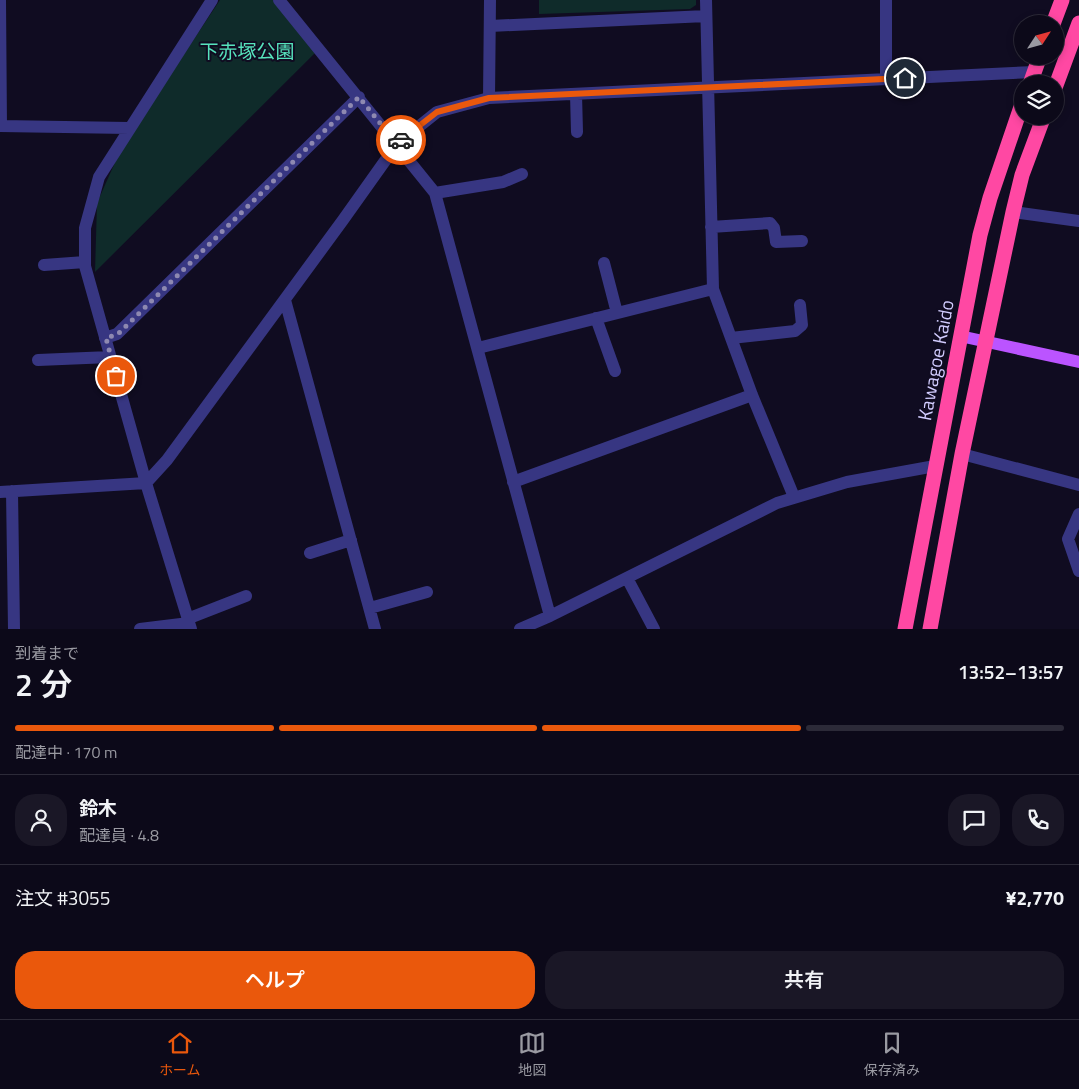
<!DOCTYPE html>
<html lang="ja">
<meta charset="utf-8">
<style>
:root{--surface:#0c0919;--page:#1a1726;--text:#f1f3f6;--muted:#9a9aa2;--line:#2c2a38;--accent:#ea580c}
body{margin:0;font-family:"Titillium Web","Noto Sans JP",sans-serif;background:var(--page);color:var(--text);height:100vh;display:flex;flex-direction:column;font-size:19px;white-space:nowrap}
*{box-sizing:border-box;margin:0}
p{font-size:16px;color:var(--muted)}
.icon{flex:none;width:28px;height:28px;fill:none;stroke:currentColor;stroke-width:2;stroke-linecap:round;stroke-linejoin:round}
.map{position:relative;height:629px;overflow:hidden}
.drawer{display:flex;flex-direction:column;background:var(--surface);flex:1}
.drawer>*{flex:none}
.needle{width:32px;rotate:54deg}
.buttons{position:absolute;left:1014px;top:15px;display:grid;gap:10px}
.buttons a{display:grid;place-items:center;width:50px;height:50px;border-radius:50%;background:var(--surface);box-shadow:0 2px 8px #0003,0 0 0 1px var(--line);font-size:25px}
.pin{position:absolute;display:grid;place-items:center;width:42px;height:42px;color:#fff;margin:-21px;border:2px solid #fff;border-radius:50%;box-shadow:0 1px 5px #0007}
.courier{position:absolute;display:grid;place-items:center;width:50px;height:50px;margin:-25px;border:4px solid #ea580c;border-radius:50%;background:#fff;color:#222;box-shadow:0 1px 6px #0007}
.head em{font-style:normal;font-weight:600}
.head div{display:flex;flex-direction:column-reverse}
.head{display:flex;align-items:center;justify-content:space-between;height:85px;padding:0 15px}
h1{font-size:32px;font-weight:600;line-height:38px}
.bar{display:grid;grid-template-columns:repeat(4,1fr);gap:8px 5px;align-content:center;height:60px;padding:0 15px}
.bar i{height:6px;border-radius:4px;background:var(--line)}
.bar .active{background:var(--accent)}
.bar p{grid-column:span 4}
.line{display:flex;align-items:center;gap:12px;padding:0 15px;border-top:1px solid var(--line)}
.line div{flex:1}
.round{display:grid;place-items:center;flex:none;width:52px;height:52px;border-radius:20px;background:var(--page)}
.action{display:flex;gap:10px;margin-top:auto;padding:10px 15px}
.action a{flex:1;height:58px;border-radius:20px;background:var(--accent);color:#fff;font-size:20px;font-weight:600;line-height:58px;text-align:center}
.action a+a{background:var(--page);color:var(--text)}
.tab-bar{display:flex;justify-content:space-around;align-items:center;height:70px;border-top:1px solid var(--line);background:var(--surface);font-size:14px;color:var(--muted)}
.tab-bar a{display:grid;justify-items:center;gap:2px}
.tab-bar .active{color:var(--accent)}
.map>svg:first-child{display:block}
.green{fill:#0f2b2a}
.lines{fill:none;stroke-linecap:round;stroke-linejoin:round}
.minor{stroke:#373682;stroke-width:12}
.major{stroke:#bb54ff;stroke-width:12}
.highway{stroke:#ff48a3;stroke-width:15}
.done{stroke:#8e89b1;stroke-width:5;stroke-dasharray:0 9}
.route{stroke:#ea580c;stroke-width:6}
.labels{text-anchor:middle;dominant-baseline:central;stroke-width:4;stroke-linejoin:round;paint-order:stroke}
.park-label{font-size:19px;fill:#56e2bc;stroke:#100c21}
.street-label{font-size:19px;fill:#d2cdff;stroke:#100c21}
</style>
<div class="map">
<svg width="1079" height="629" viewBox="0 0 1079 629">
<rect width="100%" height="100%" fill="#100c21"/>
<!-- green -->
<path class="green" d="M220,0H273L315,53L95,272L97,203L121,149Z
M539,0H696V5L690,9L539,14Z"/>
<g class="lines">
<!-- minor -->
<path class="minor" d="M0,0L1,126
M279,0L435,193L550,616
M706,0L713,289L752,395L794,497
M886,0V79
M490,26L706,16
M576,94L577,132
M489,98L490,0
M0,126L129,128
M435,193L503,182L522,174
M1013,212L1079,221
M711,227L770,223L774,228L776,242L802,241
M604,263L617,313
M44,265L85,262
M285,300L375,629
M596,318L615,371
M105,338L117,334L359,97
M731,338L795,331L802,325L800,305
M478,348L713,289
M38,360L110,357
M962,454L1079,485
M513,482L752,395
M12,491L14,629
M0,492L146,483L167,460L343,220L397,144L437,112L489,98L1034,72
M1079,514L1068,539L1079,571
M310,553L351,540
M627,578L654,629
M370,608L427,592
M187,619L246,596
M140,629L189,623
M191,629L146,483L85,266V228L99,177L212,0
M520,629L550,616L777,503L847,482L935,466"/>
<!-- major -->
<path class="major" d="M960,336L1079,362"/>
<!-- highway -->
<path class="highway" d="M1053,24L1062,0
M1030,84L1040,56
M1055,88L1079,23
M905,629L980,235L990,198L1022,104
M930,629L962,454L1013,212L1022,175L1044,116"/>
</g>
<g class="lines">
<!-- done -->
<path class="done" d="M116,376L106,338L118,334L359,97L397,144L401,140"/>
<!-- route -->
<path class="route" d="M401,140L437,112L489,98L905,78"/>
</g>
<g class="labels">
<!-- park labels -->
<g class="park-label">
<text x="247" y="50">下赤塚公園</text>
</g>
<!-- street labels -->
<g class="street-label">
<text transform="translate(935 360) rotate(-79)">Kawagoe Kaido</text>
</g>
</g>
</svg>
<div class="buttons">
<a><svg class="needle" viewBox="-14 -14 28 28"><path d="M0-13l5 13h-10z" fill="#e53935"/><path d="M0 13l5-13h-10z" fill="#9a9aa2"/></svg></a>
<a><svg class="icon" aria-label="layers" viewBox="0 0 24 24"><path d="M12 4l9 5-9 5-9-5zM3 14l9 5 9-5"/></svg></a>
</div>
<div class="pin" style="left:116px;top:376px;background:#ea580c"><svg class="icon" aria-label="bag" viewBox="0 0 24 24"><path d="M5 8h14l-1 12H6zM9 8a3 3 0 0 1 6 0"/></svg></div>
<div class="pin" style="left:905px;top:78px;background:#1f2937"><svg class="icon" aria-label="home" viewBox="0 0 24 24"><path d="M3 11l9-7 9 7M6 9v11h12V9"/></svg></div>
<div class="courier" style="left:401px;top:140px"><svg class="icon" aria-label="car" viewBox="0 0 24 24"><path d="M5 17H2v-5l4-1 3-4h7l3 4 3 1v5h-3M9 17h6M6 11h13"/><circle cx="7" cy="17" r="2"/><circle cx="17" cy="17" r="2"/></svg></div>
</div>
<section class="drawer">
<div class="head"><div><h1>2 分</h1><p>到着まで</p></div><em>13:52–13:57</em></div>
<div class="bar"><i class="active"></i><i class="active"></i><i class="active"></i><i></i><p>配達中 · 170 m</p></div>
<div class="line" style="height:90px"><a class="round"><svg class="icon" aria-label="person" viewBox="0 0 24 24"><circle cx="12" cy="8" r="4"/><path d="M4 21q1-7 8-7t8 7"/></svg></a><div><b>鈴木</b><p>配達員 · 4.8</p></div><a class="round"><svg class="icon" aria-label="chat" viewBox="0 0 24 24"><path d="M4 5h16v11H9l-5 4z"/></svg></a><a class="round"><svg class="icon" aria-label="phone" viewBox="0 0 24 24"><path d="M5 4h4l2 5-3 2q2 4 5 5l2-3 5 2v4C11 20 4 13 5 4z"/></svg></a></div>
<div class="line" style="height:65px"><div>注文 #3055</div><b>¥2,770</b></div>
<div class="action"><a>ヘルプ</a><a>共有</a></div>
</section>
<nav class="tab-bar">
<a class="active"><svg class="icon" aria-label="home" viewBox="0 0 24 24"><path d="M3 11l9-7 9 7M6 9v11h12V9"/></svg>ホーム</a>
<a><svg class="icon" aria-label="map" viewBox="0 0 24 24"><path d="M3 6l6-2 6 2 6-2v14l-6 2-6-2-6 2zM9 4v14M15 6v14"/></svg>地図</a>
<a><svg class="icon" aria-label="saved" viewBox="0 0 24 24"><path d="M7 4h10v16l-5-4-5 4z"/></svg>保存済み</a>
</nav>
